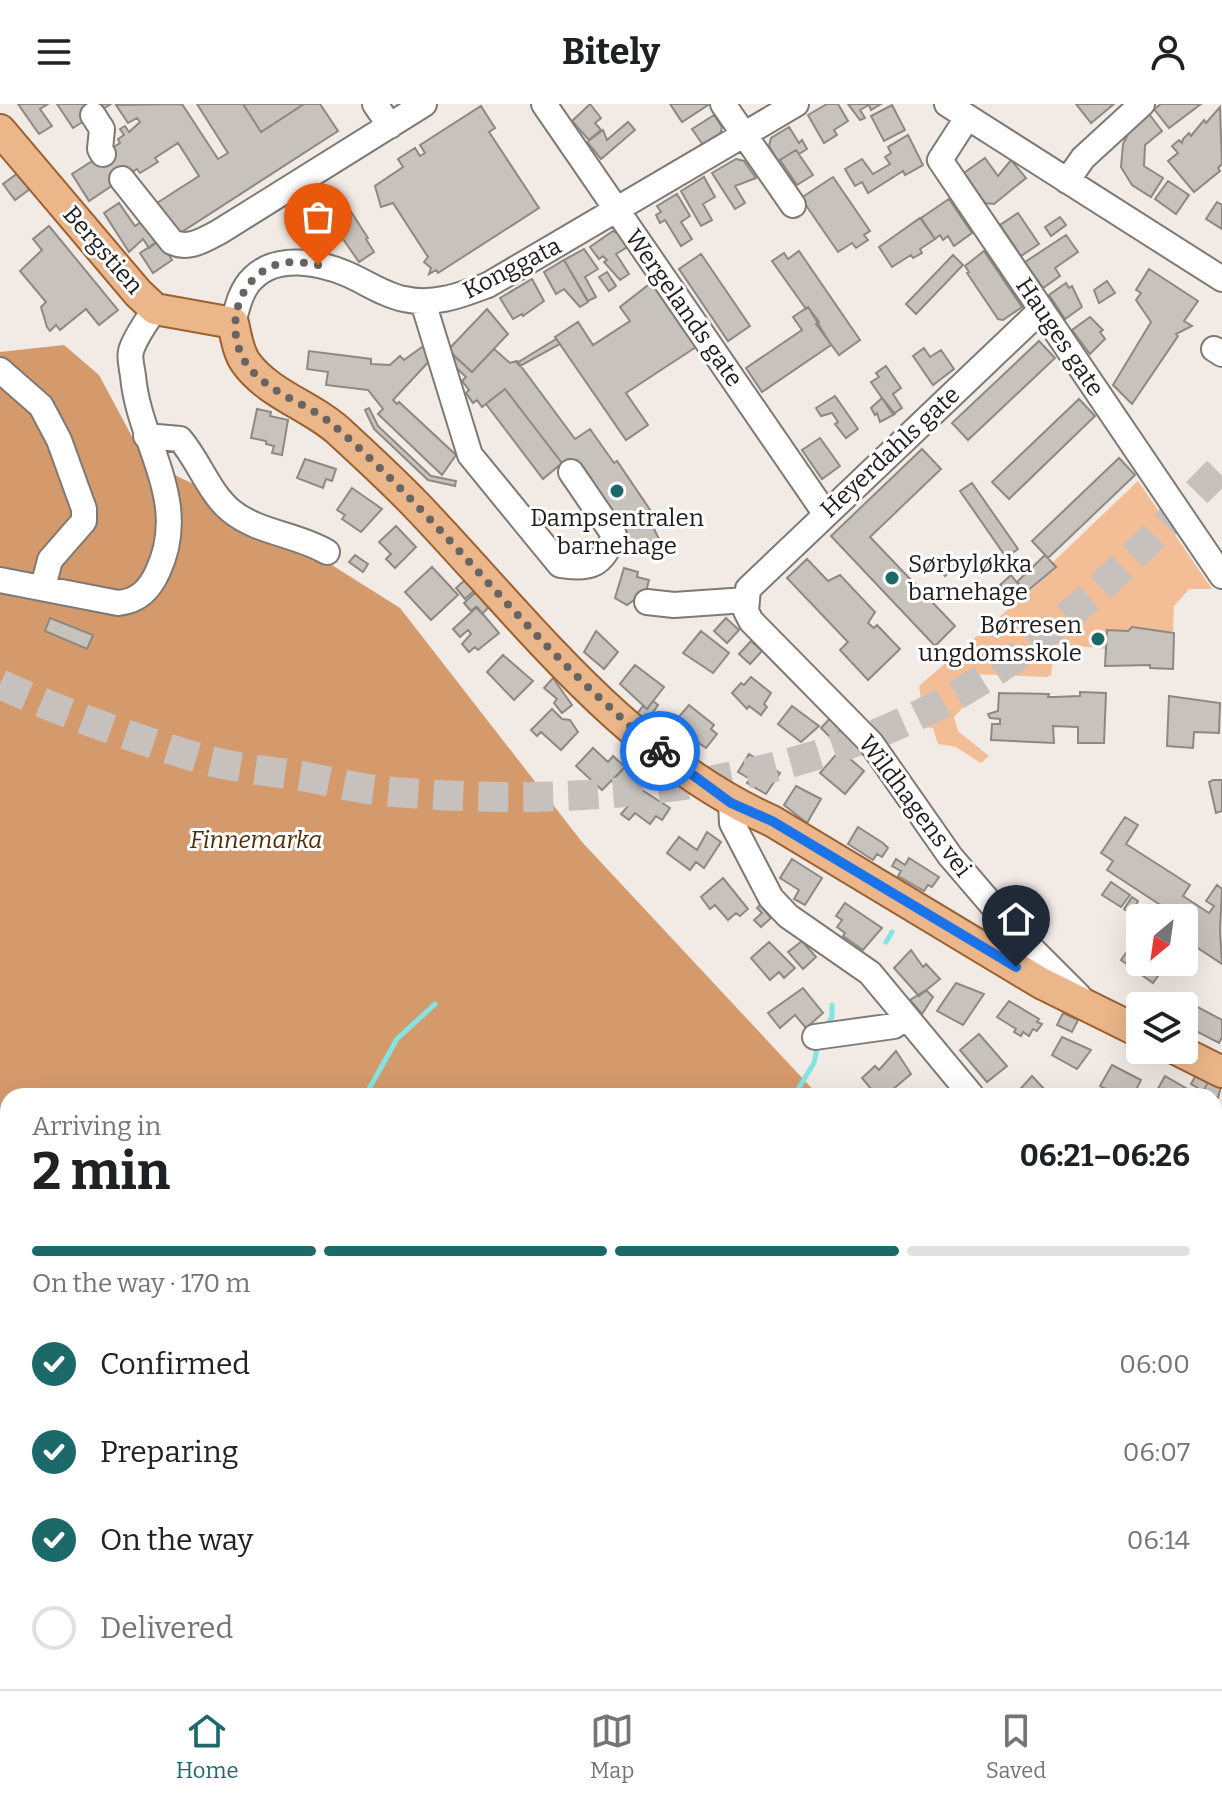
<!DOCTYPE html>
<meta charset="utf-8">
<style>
:root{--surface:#fff;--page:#f6f6f6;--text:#202124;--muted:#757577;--line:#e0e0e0;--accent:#1c6969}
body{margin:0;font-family:Bitter,serif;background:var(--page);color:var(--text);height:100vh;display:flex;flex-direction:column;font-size:30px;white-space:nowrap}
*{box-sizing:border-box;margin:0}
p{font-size:26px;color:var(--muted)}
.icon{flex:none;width:44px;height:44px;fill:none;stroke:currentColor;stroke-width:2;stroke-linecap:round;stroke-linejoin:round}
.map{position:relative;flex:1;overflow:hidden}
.drawer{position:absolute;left:0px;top:984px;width:1222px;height:602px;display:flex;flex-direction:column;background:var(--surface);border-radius:24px 24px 0 0;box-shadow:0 8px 32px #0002}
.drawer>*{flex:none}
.needle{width:52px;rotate:209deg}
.fabs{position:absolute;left:1126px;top:800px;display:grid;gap:16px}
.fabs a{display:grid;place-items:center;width:72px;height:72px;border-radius:8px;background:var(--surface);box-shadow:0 8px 32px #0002;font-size:40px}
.pin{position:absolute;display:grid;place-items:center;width:68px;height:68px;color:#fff;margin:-82px -34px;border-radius:50% 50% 50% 0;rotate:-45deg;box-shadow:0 0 8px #0007}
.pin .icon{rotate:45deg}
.courier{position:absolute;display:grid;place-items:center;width:80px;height:80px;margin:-40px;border:6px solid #1a73e8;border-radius:50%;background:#fff;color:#222;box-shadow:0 2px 10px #0007}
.overview em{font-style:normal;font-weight:700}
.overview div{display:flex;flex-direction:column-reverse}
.overview{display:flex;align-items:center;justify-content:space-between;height:136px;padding:0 32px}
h1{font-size:52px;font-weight:700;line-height:60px}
.bar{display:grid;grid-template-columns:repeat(4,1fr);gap:12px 8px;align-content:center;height:96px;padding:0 32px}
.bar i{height:10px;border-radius:6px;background:var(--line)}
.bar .on{background:var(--accent)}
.bar p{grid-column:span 4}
ol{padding:0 32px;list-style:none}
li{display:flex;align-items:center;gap:24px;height:88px}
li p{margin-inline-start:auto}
li .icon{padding:8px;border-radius:50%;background:var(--accent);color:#fff;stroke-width:4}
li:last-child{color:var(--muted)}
li i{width:44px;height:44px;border:4px solid var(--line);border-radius:50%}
header{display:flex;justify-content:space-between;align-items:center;height:104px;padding:0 32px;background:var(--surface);font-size:36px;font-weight:700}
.dock{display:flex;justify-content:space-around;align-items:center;height:112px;border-top:2px solid var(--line);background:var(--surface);font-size:22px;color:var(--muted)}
.dock a{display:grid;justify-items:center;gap:4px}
.dock .on{color:var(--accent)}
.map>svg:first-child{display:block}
.green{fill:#f3bd95}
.forest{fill:#d59a6c}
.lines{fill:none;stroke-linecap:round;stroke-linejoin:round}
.stream{stroke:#82e5e3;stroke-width:5}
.building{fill:#c8c2bd;stroke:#8e8883;stroke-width:2}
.major-tunnel{stroke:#c7c1bd;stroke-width:30;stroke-dasharray:30 15;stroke-linecap:butt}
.minor-casing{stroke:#7f7974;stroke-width:28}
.major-casing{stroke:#9b6130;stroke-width:34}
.minor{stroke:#fff;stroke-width:24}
.major{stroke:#ebb689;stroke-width:30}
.done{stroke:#686462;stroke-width:8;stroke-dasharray:0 14.4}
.route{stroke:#1a73e8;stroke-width:10}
.poi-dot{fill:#1c6969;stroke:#fff;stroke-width:3}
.labels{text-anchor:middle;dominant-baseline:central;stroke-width:6;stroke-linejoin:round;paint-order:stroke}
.street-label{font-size:24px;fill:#1f1c1b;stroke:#fff}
.poi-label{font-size:24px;fill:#1f1c1b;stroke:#fff}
.park-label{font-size:24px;font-style:italic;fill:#512a06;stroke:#fff}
</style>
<header><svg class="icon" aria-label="menu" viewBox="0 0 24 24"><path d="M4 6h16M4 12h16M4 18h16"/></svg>Bitely<svg class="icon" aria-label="person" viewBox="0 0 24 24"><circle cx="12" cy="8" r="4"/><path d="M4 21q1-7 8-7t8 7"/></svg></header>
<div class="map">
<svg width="1222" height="1585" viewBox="0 0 1222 1585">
<rect width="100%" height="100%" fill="#f1eae5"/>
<!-- green -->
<path class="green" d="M1138,377L1212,485H1189L1174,502L1173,529L1132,523L1128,527L1106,526L1105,545L1060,540L1054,543L1051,571L1047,573L972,570L970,596L954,613L958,627L989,652L981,659L956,643L938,640L933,624L925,623L919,582L1056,464L1052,459Z"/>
<!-- forest -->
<path class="forest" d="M64,241L99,271L136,340L151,360L230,397L400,504L582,738L819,992H8V1578H1174V1585H0V1576L7,1567L0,1557V248Z
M1214,1267L1222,1270V1442L1214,1446Z"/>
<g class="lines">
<!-- stream -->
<path class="stream" d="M886,838L892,828
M826,923L832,913V901
M365,992L397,935L435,900
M794,992L814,959L818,940
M190,1585L192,1578"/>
</g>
<!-- building -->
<path class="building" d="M18,0H48L40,5L52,22L39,30Z
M57,0H111L73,24Z
M182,0L218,55L228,49L197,0H243L261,28L304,0H320L338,27L177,131L157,99L199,72L178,39L155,54L158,58L140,69L137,65L89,97L72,70L120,39L118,35L124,31L120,25L125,22L129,28L140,18L137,14L128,19L116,1Z
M243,0H304L261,28Z
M590,0L601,14L595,19L601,26L589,36L572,17Z
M670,0H707L708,1L682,18Z
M827,0H838L848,17L834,26L837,31L824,39L808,11Z
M848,0H881L871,6L869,1L860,6L865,14L860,16Z
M1076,0H1114L1091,19Z
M1161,0H1201L1169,24L1154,5Z
M892,1L905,26L884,37L871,12Z
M481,2L495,24L489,28L539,104L438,169L436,166L429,170L431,164L424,158L428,153L393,99L381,103L375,82L403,63L398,55L415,44L420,52L425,49L420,41Z
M1220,3L1222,60L1218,64L1220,67L1194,88L1168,57L1178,49L1172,42L1179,36L1182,39L1183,35L1189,29L1191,32L1204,16L1206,19Z
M1149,10L1162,27L1145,41L1144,62L1163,74L1151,93L1132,81L1121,63L1123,40L1131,24Z
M714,11L722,23L720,31L703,41L692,25Z
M628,18L635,26L601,55L587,38L603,26L607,36Z
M789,23L799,39L802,36L807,45L799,50L796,46L778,57L769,42L771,34Z
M908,31L923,61L905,71L903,67L868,89L862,78L855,82L845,65L862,55L873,70L890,60L885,53L891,49L888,43Z
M796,46L813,71L797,81L780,56Z
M985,54L998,72L1011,56L1026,74L994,100L985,99L964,69Z
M736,55L744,57L756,74L735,82L745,99L735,105L712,69Z
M22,66L34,82L15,96L3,80Z
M704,73L715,93L703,100L712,116L701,122L681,87Z
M833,73L870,127L864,131L868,136L856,144L852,139L838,148L801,94Z
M1168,77L1189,91L1176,110L1155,95Z
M339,89L368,134L366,135L374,148L359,158L320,102Z
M677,90L690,112L681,118L692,135L681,142L665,116L660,119L656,111L661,108L657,102Z
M949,95L972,129L954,142L948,132L943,136L940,131L935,135L921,114Z
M1217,98L1222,101V125L1206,115Z
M119,99L135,122L141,118L150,130L156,126L160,136L149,144L143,135L129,148L104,109Z
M1018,109L1039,140L1021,152L1000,121Z
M1060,113L1066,121L1051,132L1045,123Z
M920,114L935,135L920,145L922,149L913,154L911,151L892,163L879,143Z
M49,122L118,206L99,221L86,205L60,226L56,221L50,227L47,223L41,203L46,198L20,167L42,146L33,135Z
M613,127L621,131L629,142L616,150L629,170L620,176L604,158L607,156L603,152L599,155L590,143Z
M1066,131L1078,148L1055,164L1060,172L1043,184L1025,158Z
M160,136L172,156L153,169L140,149Z
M584,145L598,165L585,173L596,193L588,197L564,156Z
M799,147L860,236L839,251L816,220L819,218L808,203L806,205L772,157L784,149L788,155Z
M984,147L1022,203L1003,216L998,215L967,169L969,168L965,162Z
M701,150L750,222L728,237L679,165Z
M953,151L963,161L916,210L906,200Z
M564,156L588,198L580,203L564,185L556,190L544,168Z
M1149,165L1198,197L1184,217L1192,222L1176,230L1178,232L1132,300L1113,281L1151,218L1136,196L1141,189L1136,186Z
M607,168L616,182L609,187L599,173Z
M532,175L544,197L523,212L522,210L513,215L500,194Z
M1107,177L1115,189L1099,199L1094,186Z
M652,178L696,243L626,289L648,321L626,336L555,233L578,218L593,241L630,217L620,203Z
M1066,179L1069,184L1072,182L1082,203L1065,215L1049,191Z
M808,203L831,241L762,288L746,264L802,226L793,213Z
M487,205L508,230L472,268L448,246Z
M1090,213L1103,226L1100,228L1105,235L1090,250L1072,226Z
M556,235L560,240L520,262L517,259Z
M1039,237L1055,254L968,336L952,319Z
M422,243L433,253L393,296L397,300L399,298L456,351L442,371L378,310L383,305L368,286L326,281L328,268L307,265L309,247L371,255V260L390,261L400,252L404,256Z
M924,244L930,253L941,246L954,265L933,281L913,252Z
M494,245L510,259L517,257L575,335L590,325L614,359L617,357L659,419L653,423L660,437L653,442L650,437L637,445L574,357L565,363L505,285L482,303L477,296L473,299L466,289L469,286L462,277L466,273L448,256L453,251L472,268Z
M886,262L901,284L893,290L902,304L893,310L871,278L879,273L876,269Z
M505,285L562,359L543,375L486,300Z
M835,292L858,325L846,334L835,320L838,318L832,309L821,312L816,304Z
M882,294L895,310L880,318L877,309L875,311L871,304Z
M1079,295L1095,312L1009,395L992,378Z
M369,304L378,322L431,372L456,377L455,382L428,376L374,325L365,306Z
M257,305L271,308L270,312L288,316L282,351L272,349L274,342L266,340V337L251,334Z
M820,334L840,362L822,375L802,346Z
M922,345L941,365L870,433L955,522L935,542L831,432Z
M1119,354L1135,371L1048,454L1032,437Z
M305,355L336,365L332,377L326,375L323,384L297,374Z
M972,379L1018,445L1006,453L960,387Z
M352,384L382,405L361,428L342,415L345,411L337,406Z
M396,422L416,443L395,464L386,455L391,450L379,438Z
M355,451L368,460L363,468L349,458Z
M1045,451L1056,463L1026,488L1017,478Z
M807,455L828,477L840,471L875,508L868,519L874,524L877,521L900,545L868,576L840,546L848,538L787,474Z
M948,455L955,463L945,472L938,463Z
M432,463L458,491L431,516L405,488Z
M624,464L638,468L637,473L649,476L643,499L634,496L627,501L615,494Z
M1011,471L1019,481L1009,491L1000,481Z
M466,475L475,486L465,495L456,484Z
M477,487L490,502L482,510L476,503L471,507L464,499Z
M477,503L499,529L478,546L475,543L469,548L462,540L471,530L468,526L460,533L453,525Z
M50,514L93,531L87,545L45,527Z
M726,514L739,526L727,539L714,527Z
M1132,523L1174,529L1173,565L1150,564V561L1105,562L1107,526L1128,527Z
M596,527L618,548L604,565L584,548Z
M701,527L729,549L713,569L683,549Z
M751,537L762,547L750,560L739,550Z
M503,551L533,577L514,596L487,568Z
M635,561L664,583L647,605L620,580Z
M751,573L771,589L764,600L767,603L761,611L749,602L747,605L732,589L741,579L744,581Z
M553,574L572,601L562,609L554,599L557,595L544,584Z
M1080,588L1106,589L1104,639H1078V623L1053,622L1054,639L991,636L992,620H1000V615L990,614L988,610L998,607L999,589L1049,590L1048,593H1055L1080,592Z
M1169,592L1220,599L1219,629L1194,628L1193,644L1167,642Z
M653,597L658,601L647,617L637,610L643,602L647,605Z
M689,601L714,621L711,625L717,630L706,644L672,621Z
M792,602L819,622L801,638L778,620Z
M552,605L562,615L570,616L578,628L561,646L541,628L537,632L531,626Z
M832,612L844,623L832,635L821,624Z
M593,644L608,658L613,652L625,663L602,686L576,662Z
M840,646L864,667L845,690L820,669Z
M749,650L780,669L766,690L747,679L750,675L738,668Z
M625,663L635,672L622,686L612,677Z
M1213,676H1222V707L1216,709L1209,678Z
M796,682L821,695L807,719L784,701Z
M642,686L670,704L662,716L656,712L650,720L635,709L629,716L621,710Z
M1125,713L1138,721L1126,740L1190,781L1183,792L1209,809L1214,802L1206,797L1217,781L1222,785L1220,826L1222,860L1184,835V814H1167L1171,808L1107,766L1113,757L1101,749Z
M858,723L883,739L888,744L882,753L877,750L873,756L848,740Z
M707,728L721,738L704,764L696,758L690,766L667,749L679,733L697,746Z
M909,754L939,773L932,783L928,781L924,787L898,772L901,767L892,762L896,755L905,761Z
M792,755L822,774L805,801L794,795L799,786L780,774Z
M723,774L748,805L740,812L736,809L728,816L715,801L710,805L701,793Z
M1111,778L1130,791L1121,803L1102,791Z
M1132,793L1138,797L1136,801L1150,810L1153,806L1159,810L1157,814L1140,816L1124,805Z
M845,799L882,824L863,846L843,832L845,829L837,823L842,816L836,812Z
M760,801L771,814L761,823L754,816L762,809L757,804Z
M802,837L816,853L803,865L788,848Z
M769,838L795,864L784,874L779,868L770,876L751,854Z
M1139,841L1140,858L1167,859L1153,879L1121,856L1129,845L1134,849Z
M911,846L923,863L926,860L940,875L919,892L894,864Z
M956,879L984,890L963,921L937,907Z
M803,884L823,909L806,924L795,911L780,924L768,909Z
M926,886L933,893L922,910L910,896Z
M1009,897L1039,915L1037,918L1042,920L1037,927L1033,925L1029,932L1023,928L1021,932L1014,928L1016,925L997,913Z
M1190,899L1222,916V933L1219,939L1184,921V911Z
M1063,909L1078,916L1072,928L1057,921Z
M979,930L1007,962L987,978L960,946Z
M1062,933L1091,946L1077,965L1052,951Z
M896,947L911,970L885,992H877L862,974L875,962L879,966Z
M1112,961L1141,976L1133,992H1113L1114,989L1100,982Z
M1198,967L1211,974L1203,987L1191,980Z
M1032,972L1046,987V992H1014Z
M1165,972L1196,990L1194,992H1154Z
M1211,974L1222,978L1218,994L1203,987Z
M1214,1217L1222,1221V1242L1214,1237Z"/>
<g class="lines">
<!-- major-tunnel -->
<path class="major-tunnel" d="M0,580C60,608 138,636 202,655C234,664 269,667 302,672C332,678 364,686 395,688C589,704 805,685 975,580C1069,522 1144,442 1222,363"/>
<defs>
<path id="minor" d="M375,0L390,22
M544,0L825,409
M723,0L793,101
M947,0L1222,175
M93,11L102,25L100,45L103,50
M967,14L940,56L1222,472
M122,75L172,138C189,146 203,136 219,128L424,0
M1067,77L1083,54L1142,0
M423,198L470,351L560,461C591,466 603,461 614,431L571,368
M1041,206L748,485L746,507L751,517L871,639L950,752L1016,829L1079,892
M233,219C237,204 241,185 253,174C277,150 319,158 347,170C366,178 384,191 404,195C434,202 461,191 488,181L796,0
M1214,245L1222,250
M0,266L41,302L59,336L84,405V417L50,456L43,483
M146,332L180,335C199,357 208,387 230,406C257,429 297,430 327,448
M0,476L118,499C139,497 150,485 158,467C191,396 139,340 133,272C132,264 129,254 131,247C135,233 147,217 155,205
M647,498L674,501L746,496
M731,699L732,719L771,794L788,812L870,869L972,992
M815,933L894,922L906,913
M1214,1162L1222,1170
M1214,1566L1222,1557"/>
<path id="major" d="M0,26L138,189L155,205L233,219C236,232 238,248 246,259C270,292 315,303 343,331C368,354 393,377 417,402C525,515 626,652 772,717L1041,879L1140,928
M1178,946L1222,968"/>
</defs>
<!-- minor casing -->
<use href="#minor" class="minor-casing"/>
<!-- major casing -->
<use href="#major" class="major-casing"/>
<!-- minor -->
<use href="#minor" class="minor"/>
<!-- major -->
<use href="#major" class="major"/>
</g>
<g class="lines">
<!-- done -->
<path class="done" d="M318,161C307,159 294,157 282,159C239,169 224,221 244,256C263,288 306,298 332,320C431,405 509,511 605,599C623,615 640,633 660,647"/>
<!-- route -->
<path class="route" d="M660,647L731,699L772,717L1016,863"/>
</g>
<!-- markers -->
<g class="poi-dot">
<circle cx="617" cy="387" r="8"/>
<circle cx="892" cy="474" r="8"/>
<circle cx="1098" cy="535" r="8"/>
</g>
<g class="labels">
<!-- street labels -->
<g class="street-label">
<text transform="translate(103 146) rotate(49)">Bergstien</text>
<text transform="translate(512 164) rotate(-27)">Konggata</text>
<text transform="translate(684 204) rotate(55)">Wergelands gate</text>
<text transform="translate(1060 233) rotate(56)">Hauges gate</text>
<text transform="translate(890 348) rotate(-43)">Heyerdahls gate</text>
<text transform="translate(915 702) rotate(53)">Wildhagens vei</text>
</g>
<!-- poi labels -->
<g class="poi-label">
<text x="617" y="414">Dampsentralen<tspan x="617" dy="28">barnehage</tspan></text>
<text x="908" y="460" text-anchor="start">Sørbyløkka<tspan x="908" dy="28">barnehage</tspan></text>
<text x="1082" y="521" text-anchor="end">Børresen<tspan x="1082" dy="28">ungdomsskole</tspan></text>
</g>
<!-- park labels -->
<g class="park-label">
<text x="256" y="736">Finnemarka</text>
</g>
</g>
</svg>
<div class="fabs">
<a><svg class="needle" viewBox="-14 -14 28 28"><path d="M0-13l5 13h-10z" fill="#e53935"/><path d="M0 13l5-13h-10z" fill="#757577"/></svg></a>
<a><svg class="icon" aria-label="layers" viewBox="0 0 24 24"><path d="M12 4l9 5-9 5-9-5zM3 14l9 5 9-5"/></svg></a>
</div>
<div class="pin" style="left:318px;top:161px;background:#ea580c"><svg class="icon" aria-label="bag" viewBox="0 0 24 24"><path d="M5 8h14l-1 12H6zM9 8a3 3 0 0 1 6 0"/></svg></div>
<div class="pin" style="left:1016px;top:863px;background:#1f2937"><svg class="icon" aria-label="home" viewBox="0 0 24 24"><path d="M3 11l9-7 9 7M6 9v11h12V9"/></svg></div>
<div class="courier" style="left:660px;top:647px"><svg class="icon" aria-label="bike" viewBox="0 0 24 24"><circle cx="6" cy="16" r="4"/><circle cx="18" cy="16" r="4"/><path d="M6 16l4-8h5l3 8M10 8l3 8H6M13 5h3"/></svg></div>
<section class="drawer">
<div class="overview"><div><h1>2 min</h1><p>Arriving in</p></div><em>06:21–06:26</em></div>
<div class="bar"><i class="on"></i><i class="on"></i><i class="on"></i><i></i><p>On the way · 170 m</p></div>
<ol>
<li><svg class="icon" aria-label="check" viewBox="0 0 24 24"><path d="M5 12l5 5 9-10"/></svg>Confirmed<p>06:00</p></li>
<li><svg class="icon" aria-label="check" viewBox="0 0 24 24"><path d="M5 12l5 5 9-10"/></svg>Preparing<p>06:07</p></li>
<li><svg class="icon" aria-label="check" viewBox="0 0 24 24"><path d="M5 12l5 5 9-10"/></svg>On the way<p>06:14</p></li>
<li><i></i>Delivered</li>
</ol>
</section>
</div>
<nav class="dock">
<a class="on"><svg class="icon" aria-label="home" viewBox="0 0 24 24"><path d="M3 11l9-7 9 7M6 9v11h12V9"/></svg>Home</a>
<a><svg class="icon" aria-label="map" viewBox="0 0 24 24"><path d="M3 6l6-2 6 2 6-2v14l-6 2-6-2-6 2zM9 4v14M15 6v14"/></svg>Map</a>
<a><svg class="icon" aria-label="saved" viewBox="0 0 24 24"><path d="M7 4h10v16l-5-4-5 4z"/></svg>Saved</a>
</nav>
